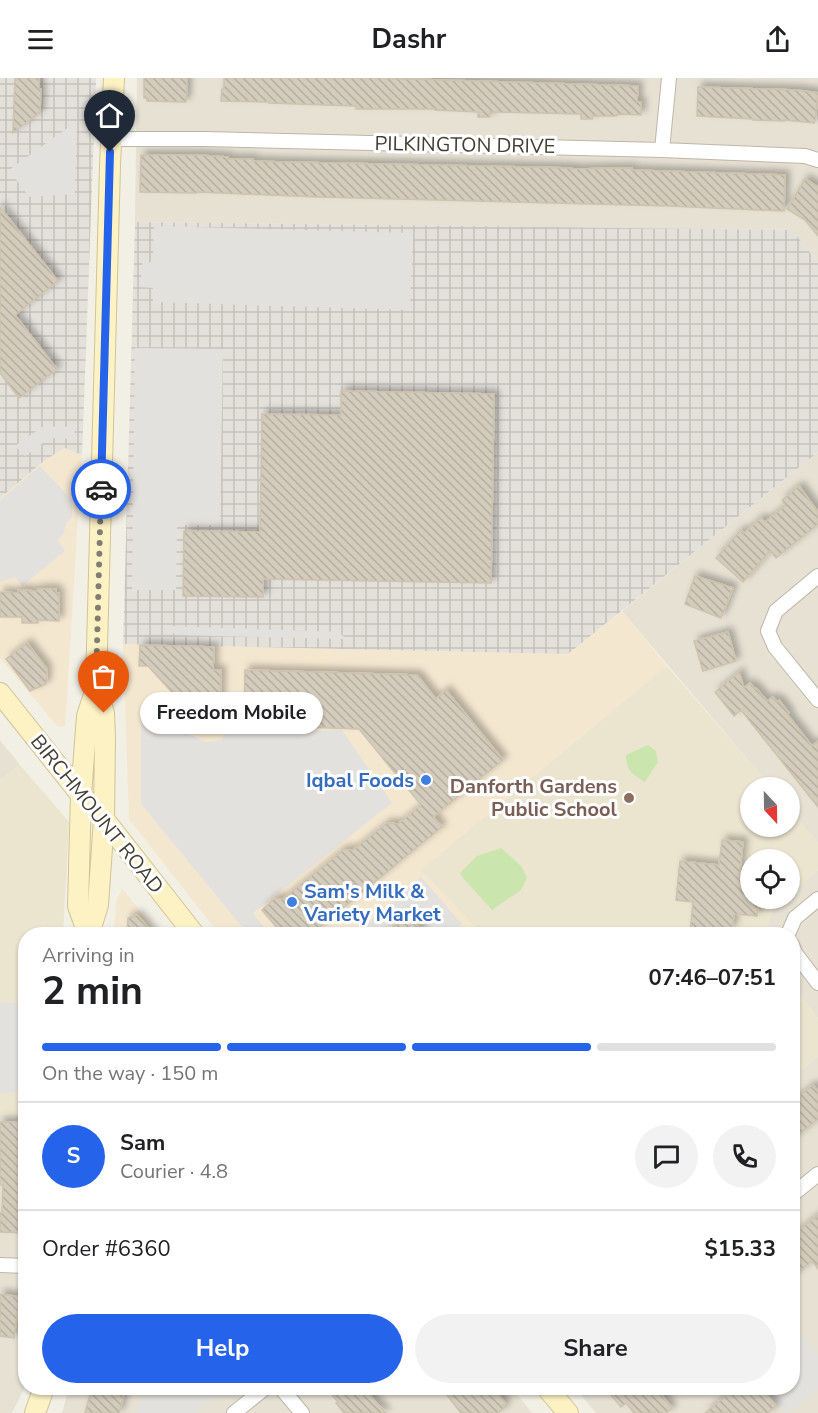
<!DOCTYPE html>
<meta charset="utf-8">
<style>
:root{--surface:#fff;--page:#f2f2f2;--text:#202124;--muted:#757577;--line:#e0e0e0;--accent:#2563eb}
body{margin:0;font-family:"Nunito Sans",sans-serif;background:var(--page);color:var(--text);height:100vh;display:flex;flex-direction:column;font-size:22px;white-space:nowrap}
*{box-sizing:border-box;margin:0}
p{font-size:20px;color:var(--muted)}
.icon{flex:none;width:33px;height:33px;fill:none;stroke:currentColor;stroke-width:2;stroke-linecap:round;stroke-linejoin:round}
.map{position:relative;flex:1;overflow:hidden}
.side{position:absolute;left:18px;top:849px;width:782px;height:468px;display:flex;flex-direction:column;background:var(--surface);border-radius:24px;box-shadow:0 2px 4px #0004}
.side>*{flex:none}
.needle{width:39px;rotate:158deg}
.fabs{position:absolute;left:740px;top:699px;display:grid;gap:12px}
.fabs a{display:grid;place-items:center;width:60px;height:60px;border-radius:50%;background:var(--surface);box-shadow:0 2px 4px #0004;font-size:30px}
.pin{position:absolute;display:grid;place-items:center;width:51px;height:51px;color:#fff;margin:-62px -26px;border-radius:50% 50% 50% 0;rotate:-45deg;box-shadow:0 0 6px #0007}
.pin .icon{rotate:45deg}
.courier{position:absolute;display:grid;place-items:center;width:60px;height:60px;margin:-30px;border:4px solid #2563eb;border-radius:50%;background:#fff;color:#222;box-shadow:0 2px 8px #0007}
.bubble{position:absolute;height:42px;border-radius:21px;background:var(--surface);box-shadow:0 2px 4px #0004;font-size:20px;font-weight:700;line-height:42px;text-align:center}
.head em{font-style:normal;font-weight:700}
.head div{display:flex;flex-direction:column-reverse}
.head{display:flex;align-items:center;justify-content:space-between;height:102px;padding:0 24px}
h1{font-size:39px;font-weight:700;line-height:45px}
.bar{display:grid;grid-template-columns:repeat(4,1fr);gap:9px 6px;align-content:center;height:72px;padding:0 24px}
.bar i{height:8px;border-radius:4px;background:var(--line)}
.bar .current{background:var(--accent)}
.bar p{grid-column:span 4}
.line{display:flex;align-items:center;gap:15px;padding:0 24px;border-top:2px solid var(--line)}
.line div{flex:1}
.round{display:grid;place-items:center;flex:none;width:63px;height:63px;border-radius:32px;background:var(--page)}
.primary-button{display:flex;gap:12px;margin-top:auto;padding:12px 24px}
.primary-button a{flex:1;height:69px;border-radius:36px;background:var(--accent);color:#fff;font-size:24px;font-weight:700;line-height:69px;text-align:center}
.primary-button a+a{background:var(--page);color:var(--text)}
header{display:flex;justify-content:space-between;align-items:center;height:78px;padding:0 24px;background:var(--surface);font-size:27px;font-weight:700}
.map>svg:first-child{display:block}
.residential{fill:#e6e1d3}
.commercial{fill:#f4e7d0}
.industrial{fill:url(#industrial-grid)}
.education{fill:#ebe4cf}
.green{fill:#cae6ae}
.parking{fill:#e3e1dd}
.building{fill:url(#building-back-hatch);stroke:#cec3ae;stroke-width:1.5;filter:url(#shadow)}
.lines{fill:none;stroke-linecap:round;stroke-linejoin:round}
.street-casing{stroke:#bdb7a8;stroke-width:16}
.secondary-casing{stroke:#d1c496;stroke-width:22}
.street{stroke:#fff;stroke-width:14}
.secondary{stroke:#fdf2c4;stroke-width:20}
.done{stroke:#817d73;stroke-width:6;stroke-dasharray:0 10.8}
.route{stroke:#2563eb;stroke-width:8}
.shop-dot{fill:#3f7fe0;stroke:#fff;stroke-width:2}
.education-dot{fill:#8d6e63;stroke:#fff;stroke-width:2}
.labels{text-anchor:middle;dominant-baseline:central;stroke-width:6;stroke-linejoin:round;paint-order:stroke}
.street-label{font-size:20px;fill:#443f35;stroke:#fff}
.shop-label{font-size:20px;font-weight:bold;fill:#366cbe;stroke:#fff;text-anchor:end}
.education-label{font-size:20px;font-weight:bold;fill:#785e54;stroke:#fff;text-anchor:end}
</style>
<header><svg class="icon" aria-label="menu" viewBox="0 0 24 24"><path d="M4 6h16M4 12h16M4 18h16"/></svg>Dashr<svg class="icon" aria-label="share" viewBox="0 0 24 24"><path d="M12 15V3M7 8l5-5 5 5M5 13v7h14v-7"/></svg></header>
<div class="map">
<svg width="818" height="1335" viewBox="0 0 818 1335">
<defs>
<pattern id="industrial-grid" width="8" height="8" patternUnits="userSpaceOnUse" patternTransform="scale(1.5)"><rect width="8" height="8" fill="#e4e0da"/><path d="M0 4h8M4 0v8" fill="none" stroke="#c5c1bc"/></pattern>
<pattern id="building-back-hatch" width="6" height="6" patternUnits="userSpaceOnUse" patternTransform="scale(1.5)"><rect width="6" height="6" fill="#d3cbbb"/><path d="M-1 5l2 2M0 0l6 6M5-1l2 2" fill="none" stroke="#b6afa1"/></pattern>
<filter id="shadow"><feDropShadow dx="4.5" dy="-4.5" stdDeviation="3" flood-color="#0004"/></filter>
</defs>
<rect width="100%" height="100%" fill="#f2efe5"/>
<!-- residential -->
<path class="residential" d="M137,0H818V185L792,152L135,144Z
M818,374V765L789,731V710L771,709L622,533Z
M0,662L20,687L0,702Z
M818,792V940L792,906V856H766L772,832L785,821L789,820V817Z
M818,978V1335H596L575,1310H792V1000Z
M25,1035L26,1307L12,1335H0V1037Z
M69,1310H512L532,1335H62Z"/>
<!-- commercial -->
<path class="commercial" d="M65,370L82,377L65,648L58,649L0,580V420L45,382Z
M622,533L667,588L422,792L482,856H219L129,741L123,566L568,576Z
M122,810L158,856H114L116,824Z"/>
<!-- industrial -->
<path class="industrial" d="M0,0H96L82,377L65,370L45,382L0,420Z
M135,144L792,152L818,185V374L568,576L123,566Z"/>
<!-- education -->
<path class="education" d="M667,588L771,709L750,710V748H789V731L818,765V792L789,817V782H750V820L785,821L772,832L766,856H482L421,792Z
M20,687L69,744L63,856H26L25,1035L0,1037V702Z
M792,906L818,940V978L792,1000Z"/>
<!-- green -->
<path class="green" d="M648,667L656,673L658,684L645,704C631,695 627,694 626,677Z
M501,770L522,789L527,800L521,812L492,832L463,800L460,795L477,778Z"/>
<!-- parking -->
<path class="parking" d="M77,43L75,116L29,119L9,92Z
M154,148L413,155L410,232L153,224V210L140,209L142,185L153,184Z
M135,270L223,271L220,447H177L176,512H132Z
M42,349H75V361L50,360L25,378L15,368Z
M40,388L72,422V440L66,445L64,455L58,462L65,473L22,508L15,499L0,504V422Z
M167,548L339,554L346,561L175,557Z
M141,633L169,634L186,655L207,664L221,662L227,654L342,652L392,725L253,835L269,856H248L141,726Z
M421,799L462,846L450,856H430L408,832L379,856H355Z
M0,924L18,925L23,939L25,940V1014L0,1015Z
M792,1246L818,1277V1311L789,1335H786L765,1310H792Z
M143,1310H225L195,1335H137Z"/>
<!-- building -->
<path class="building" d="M15,0H39V11H41L40,34L13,55Z
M144,0H187L186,24L147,23V20H144Z
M224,0H374L638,8L637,24H641V37L617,36V38H593L592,41H581V36L497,34H490V39H478V34L435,32V31H356V28L269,25V24L221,23L222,11H224Z
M698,9L797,12L818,15L815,43L814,45L784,42V43L753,42V41L697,38Z
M141,77H198L228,79V81H253V83L284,84L572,90V91L632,90V92L785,97L784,133L668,128L318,119L197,114L196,115L140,114Z
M805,101L818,109V158L805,142L787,131Z
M0,129L58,203L15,237L57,291L19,320L0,295Z
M341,313L494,316L491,505L263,501V519L183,518L184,453L260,454L262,336L341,337Z
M799,408L818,434V446L776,480L770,473L743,504L716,480L741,452L744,455L761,440L765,444L785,428V427L782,422Z
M695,498L733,510L721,540L685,526Z
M38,511H56V515H59V543L38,542V545H22V539H0V514L18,515V512L37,513Z
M728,554L736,583L703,593L694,563Z
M27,565L47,591L46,606L30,613L6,581Z
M140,567L214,569L213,592H221L220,642H197L148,588H139Z
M245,592L417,597L436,621L446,612L503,682L433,739L442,749L311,856H282L262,832L274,821H283L343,772H353L387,745L398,746L421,727L359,651L244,647Z
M739,594L744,610L750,605L755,611L756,610L767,623L773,619L777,624L779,622L789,635L787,636L812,668L818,663V729L741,632L734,638L715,614Z
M722,762L743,764L739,801L750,802V820H759L757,838L734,836L732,851L727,850V856H690L693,824L676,822L680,783L719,787Z
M137,837L154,856H127L128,840Z
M408,837L424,856H384Z
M813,1007L818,1013V1041L792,1062V1024Z
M0,1044H26V1155L0,1154V1135H2L3,1107H0Z
M818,1137V1191L812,1183L792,1199V1158Z
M0,1216L20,1219L14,1260L0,1258Z
M92,1310H126L119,1335H85Z
M326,1310H363L386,1335H344L336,1325L338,1324Z
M454,1310H492L506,1326L503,1327L505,1329L498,1335H461L446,1316Z
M616,1310H656L672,1330L666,1335H634L626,1325L621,1329L609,1315Z
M736,1310H761L776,1328L768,1335H705Z"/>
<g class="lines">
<defs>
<path id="street" d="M111,61H206L662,72L805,78L818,82
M662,72L669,0
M818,498L776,533L768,553L775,569L818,622
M788,856L795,840L818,821
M792,867L795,875L818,905
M792,1117L818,1096
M0,1187L26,1188
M281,1310L302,1335
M234,1335L265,1310"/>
<path id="secondary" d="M0,615L81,717L104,741L194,856
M88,856L78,828L81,717L87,638L96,611
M89,856L98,827L104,741L105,660L104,635L96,611V606L110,88L114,0
M547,1310L568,1335
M35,1335L44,1310"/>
</defs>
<!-- street casing -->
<use href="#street" class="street-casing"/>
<!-- secondary casing -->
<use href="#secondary" class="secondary-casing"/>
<!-- street -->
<use href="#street" class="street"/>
<!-- secondary -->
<use href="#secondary" class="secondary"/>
</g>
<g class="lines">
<!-- done -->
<path class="done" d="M101,411L96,606V611L104,635"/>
<!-- route -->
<path class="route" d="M101,411L110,74"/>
</g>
<!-- markers -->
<g class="shop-dot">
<circle cx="426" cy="702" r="6"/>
<circle cx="292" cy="824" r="6"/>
</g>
<circle class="education-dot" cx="629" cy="720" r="6"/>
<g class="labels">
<!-- street labels -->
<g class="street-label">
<text transform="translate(465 67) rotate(1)">PILKINGTON DRIVE</text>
<text transform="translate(97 736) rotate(51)">BIRCHMOUNT ROAD</text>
</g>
<!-- shop labels -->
<g class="shop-label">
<text x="414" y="702">Iqbal Foods</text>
<text x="304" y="813" text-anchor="start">Sam's Milk &amp;<tspan x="304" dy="23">Variety Market</tspan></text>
</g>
<!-- education labels -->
<g class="education-label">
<text x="617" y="708">Danforth Gardens<tspan x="617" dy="23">Public School</tspan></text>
</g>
</g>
</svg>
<div class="fabs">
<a><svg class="needle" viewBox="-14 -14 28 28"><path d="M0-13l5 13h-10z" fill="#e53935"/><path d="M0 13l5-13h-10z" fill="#757577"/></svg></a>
<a><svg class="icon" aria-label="locate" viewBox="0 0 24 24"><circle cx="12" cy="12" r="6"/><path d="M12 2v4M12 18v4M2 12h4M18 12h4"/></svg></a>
</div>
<div class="pin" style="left:104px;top:635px;background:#ea580c"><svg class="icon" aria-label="bag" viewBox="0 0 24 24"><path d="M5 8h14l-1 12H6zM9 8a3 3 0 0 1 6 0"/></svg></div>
<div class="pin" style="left:110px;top:74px;background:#1f2937"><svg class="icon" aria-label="home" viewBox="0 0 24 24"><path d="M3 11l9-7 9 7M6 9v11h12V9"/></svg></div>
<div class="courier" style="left:101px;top:411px"><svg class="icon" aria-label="car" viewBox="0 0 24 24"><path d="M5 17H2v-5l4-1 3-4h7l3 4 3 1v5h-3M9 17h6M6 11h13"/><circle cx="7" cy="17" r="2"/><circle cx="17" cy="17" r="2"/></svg></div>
<div class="bubble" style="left:140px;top:614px;width:183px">Freedom Mobile</div>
<section class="side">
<div class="head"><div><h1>2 min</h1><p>Arriving in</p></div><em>07:46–07:51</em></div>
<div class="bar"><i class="current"></i><i class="current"></i><i class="current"></i><i></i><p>On the way · 150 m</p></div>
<div class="line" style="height:108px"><b class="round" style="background:var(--accent);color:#fff">S</b><div><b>Sam</b><p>Courier · 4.8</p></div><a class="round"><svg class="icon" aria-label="chat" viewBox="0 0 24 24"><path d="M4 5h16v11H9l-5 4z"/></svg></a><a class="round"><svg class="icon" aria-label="phone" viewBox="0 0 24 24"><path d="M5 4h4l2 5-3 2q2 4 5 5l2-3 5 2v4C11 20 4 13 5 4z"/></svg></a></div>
<div class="line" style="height:78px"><div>Order #6360</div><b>$15.33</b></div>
<div class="primary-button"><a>Help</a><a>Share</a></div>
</section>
</div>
